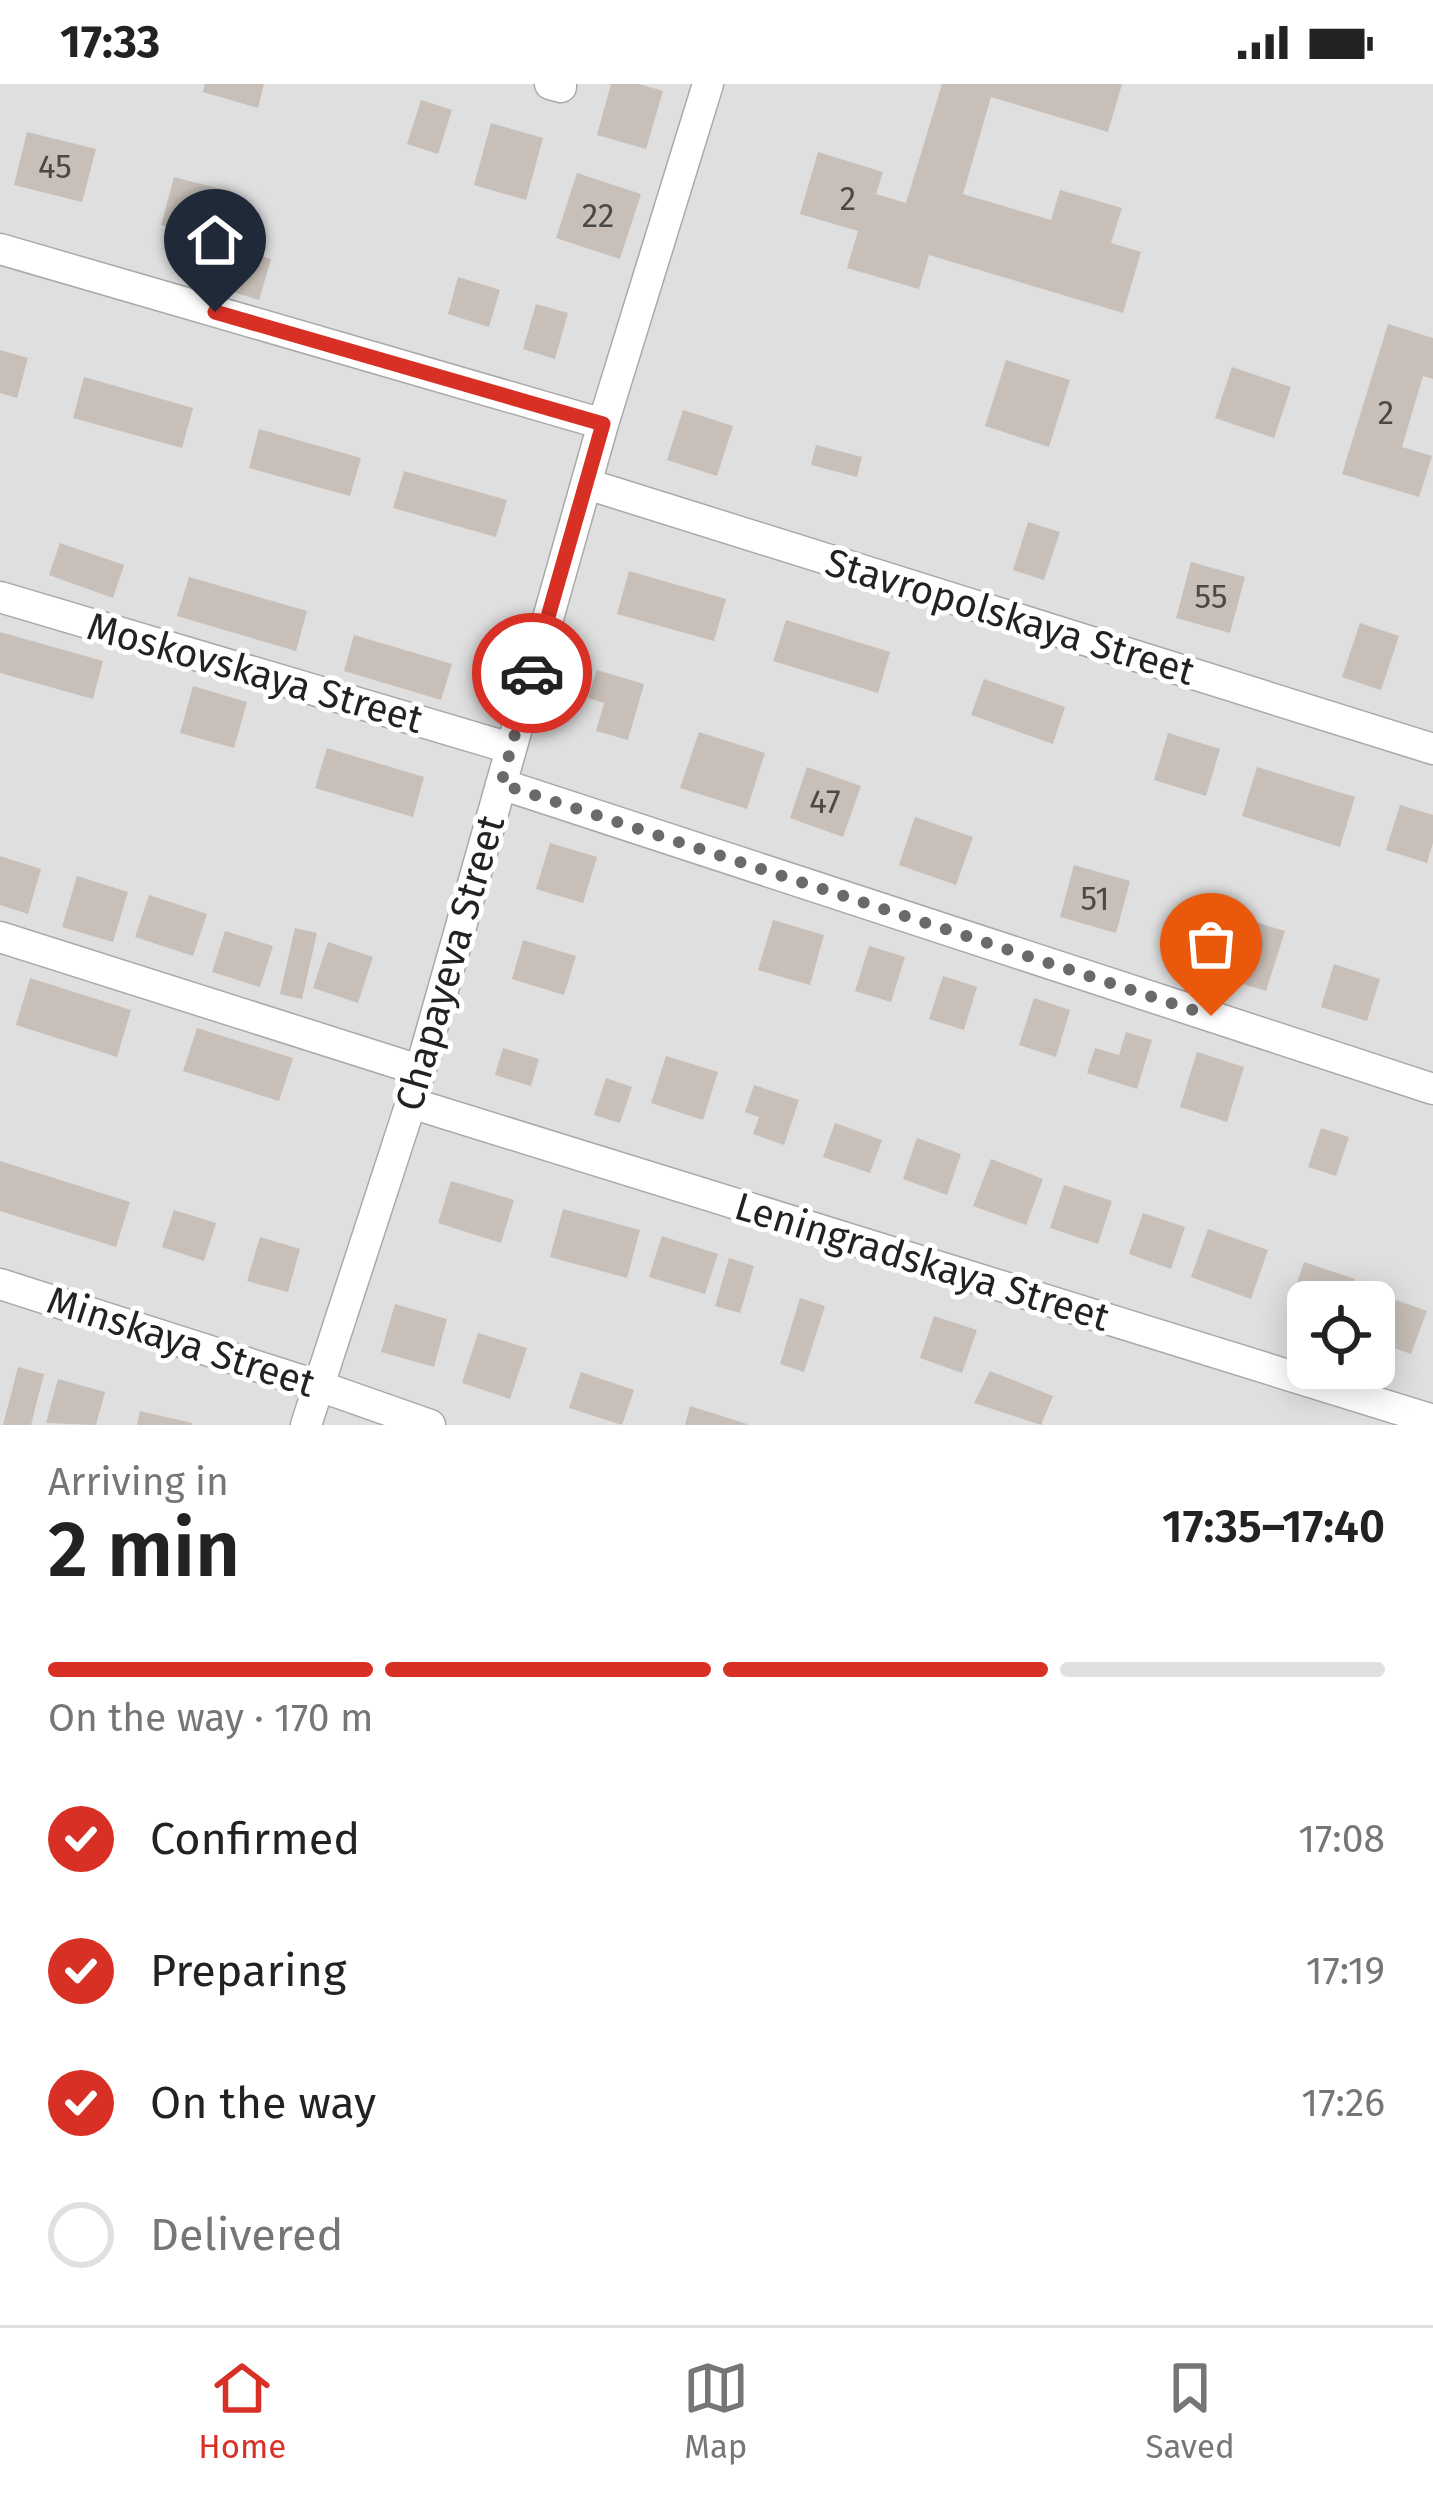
<!DOCTYPE html>
<meta charset="utf-8">
<style>
:root{--surface:#fff;--page:#f6f6f6;--text:#222;--muted:#767676;--line:#e0e0e0;--accent:#d93025}
body{margin:0;font-family:"Fira Sans",sans-serif;background:var(--page);color:var(--text);height:100vh;display:flex;flex-direction:column;font-size:45px;white-space:nowrap}
*{box-sizing:border-box;margin:0}
p{font-size:39px;color:var(--muted)}
.icon{flex:none;width:66px;height:66px;fill:none;stroke:currentColor;stroke-width:2;stroke-linecap:round;stroke-linejoin:round}
.map{position:relative;height:1341px;overflow:hidden}
.side{display:flex;flex-direction:column;background:var(--surface);flex:1}
.side>*{flex:none}
.tools{position:absolute;left:1287px;top:1197px;display:grid;gap:24px}
.tools a{display:grid;place-items:center;width:108px;height:108px;border-radius:18px;background:var(--surface);box-shadow:0 6px 30px #0003;font-size:60px}
.pin{position:absolute;display:grid;place-items:center;width:102px;height:102px;color:#fff;margin:-123px -51px;border-radius:50% 50% 50% 0;rotate:-45deg;box-shadow:0 0 12px #0007}
.pin .icon{rotate:45deg}
.courier{position:absolute;display:grid;place-items:center;width:120px;height:120px;margin:-60px;border:9px solid #d93025;border-radius:50%;background:#fff;color:#222;box-shadow:0 3px 15px #0007}
.headline em{font-style:normal;font-weight:600}
.headline div{display:flex;flex-direction:column-reverse}
.headline{display:flex;align-items:center;justify-content:space-between;height:204px;padding:0 48px}
h1{font-size:78px;font-weight:600;line-height:90px}
.bar{display:grid;grid-template-columns:repeat(4,1fr);gap:18px 12px;align-content:center;height:144px;padding:0 48px}
.bar i{height:15px;border-radius:9px;background:var(--line)}
.bar .active{background:var(--accent)}
.bar p{grid-column:span 4}
ol{padding:0 48px;list-style:none}
li{display:flex;align-items:center;gap:36px;height:132px}
li p{margin-inline-start:auto}
li .icon{padding:12px;border-radius:50%;background:var(--accent);color:#fff;stroke-width:4}
li:last-child{color:var(--muted)}
li i{width:66px;height:66px;border:6px solid var(--line);border-radius:50%}
.status{display:flex;justify-content:space-between;align-items:center;height:84px;padding:0 60px;background:var(--surface);direction:ltr}
.status svg{height:33px;fill:currentColor}
.dock{display:flex;justify-content:space-around;align-items:center;height:168px;border-top:3px solid var(--line);background:var(--surface);font-size:33px;color:var(--muted)}
.dock a{display:grid;justify-items:center;gap:6px}
.dock .active{color:var(--accent)}
.map>svg:first-child{display:block}
.residential{fill:#e0dfdf;fill-rule:evenodd}
.building{fill:#c7bfb8}
.lines{fill:none;stroke-linecap:round;stroke-linejoin:round}
.minor-casing{stroke:#a9a9a9;stroke-width:33}
.minor{stroke:#fff;stroke-width:30}
.done{stroke:#6b6a68;stroke-width:12;stroke-dasharray:0 21.6}
.route{stroke:#d93025;stroke-width:15}
.labels{text-anchor:middle;dominant-baseline:central;stroke-width:10;stroke-linejoin:round;paint-order:stroke}
.number-label{font-size:33px;fill:#4b4948}
.street-label{font-size:39px;fill:#222;stroke:#fff}
</style>
<div class="status"><b>17:33</b><svg viewBox="0 0 49 12"><path d="M0 12V9h3v3zM5 12V6h3v6zM10 12V3h3v9zM15 12V0h3v12zM26 1h20v11H26zM47 4h2v5h-2z"/></svg></div>
<div class="map">
<svg width="1433" height="1341" viewBox="0 0 1433 1341">
<rect width="100%" height="100%" fill="#f2efe9"/>
<!-- residential -->
<path class="residential" d="M0,0H1433V1341H0ZM1308,1218H1374V1284H1308Z"/>
<!-- building -->
<path class="building" d="M205,0H264L258,24L203,8Z
M611,0H639L663,7L646,65L597,51Z
M942,0H1122L1108,48L991,13L963,110L1051,136L1060,106L1122,124L1111,159L1141,168L1123,229L929,171L919,205L847,184L858,147L800,130L818,68L883,88L876,110L906,119Z
M421,16L452,26L438,70L407,60Z
M491,39L543,54L526,116L474,101Z
M27,48L96,65L82,118L14,101Z
M577,89L641,110L620,175L556,154Z
M174,93L233,108L220,157L161,141Z
M246,167L271,175L259,216L233,208Z
M458,193L500,206L489,243L448,230Z
M536,220L568,229L555,275L523,265Z
M1388,240L1433,254V295L1423,292L1402,363L1432,372L1419,413L1342,390Z
M0,266L28,274L17,314L0,309Z
M1006,276L1070,296L1049,363L985,342Z
M1232,283L1291,303L1274,354L1215,334Z
M84,293L193,324L182,364L73,334Z
M683,326L733,342L717,392L667,376Z
M259,345L361,374L350,412L249,384Z
M816,361L862,373L857,393L811,381Z
M404,387L507,416L496,453L393,424Z
M1028,438L1060,448L1044,496L1013,486Z
M60,459L124,481L113,514L49,491Z
M1191,478L1245,493L1230,549L1176,534Z
M629,487L726,515L714,557L617,530Z
M189,493L307,527L296,567L177,532Z
M786,536L890,568L878,609L773,577Z
M1360,539L1399,552L1381,606L1342,593Z
M0,548L103,577L93,615L0,589Z
M354,551L452,580L441,616L344,587Z
M597,586L644,600L628,656L596,647L604,619L588,614Z
M984,595L1065,623L1053,660L971,631Z
M193,602L247,618L234,664L180,649Z
M699,648L765,669L747,725L680,704Z
M1168,649L1220,665L1206,712L1154,696Z
M327,664L424,693L413,733L315,704Z
M807,683L861,702L843,753L790,734Z
M1257,683L1355,713L1340,763L1242,732Z
M1400,721L1433,731V759L1427,779L1386,766Z
M915,733L973,753L956,801L899,781Z
M550,759L597,773L583,819L536,805Z
M0,772L41,785L28,830L0,821Z
M1074,781L1130,797L1116,849L1060,833Z
M77,792L128,808L113,858L62,843Z
M149,811L207,830L193,872L135,853Z
M1246,835L1285,847L1266,907L1227,895L1231,882L1216,878L1223,854L1238,859Z
M773,836L824,851L810,901L758,886Z
M295,844L317,849L302,915L280,910Z
M225,847L273,862L260,903L212,888Z
M523,856L576,872L564,911L512,895Z
M328,858L373,873L358,919L313,904Z
M869,862L905,873L891,918L855,907Z
M1334,880L1380,895L1367,937L1321,923Z
M943,892L977,903L964,946L929,935Z
M30,894L131,926L117,973L16,941Z
M1034,914L1070,926L1056,973L1019,961Z
M197,944L293,974L279,1017L183,987Z
M1126,948L1152,956L1137,1005L1087,989L1095,964L1119,971Z
M503,964L539,975L531,1002L495,991Z
M1197,968L1244,983L1227,1038L1180,1023Z
M666,972L718,988L703,1036L651,1019Z
M606,994L632,1003L620,1039L594,1031Z
M754,1001L799,1016L784,1061L753,1050L759,1033L745,1028Z
M835,1039L882,1056L870,1089L823,1073Z
M1321,1044L1349,1053L1336,1092L1308,1083Z
M917,1054L961,1070L947,1111L903,1095Z
M991,1075L1043,1095L1026,1141L973,1122Z
M0,1077L130,1118L116,1163L0,1127Z
M451,1097L514,1116L501,1159L438,1139Z
M1064,1101L1112,1117L1098,1160L1050,1144Z
M563,1125L640,1146L627,1194L550,1173Z
M174,1126L216,1139L204,1177L162,1163Z
M1143,1129L1185,1143L1171,1185L1129,1170Z
M1208,1145L1268,1166L1251,1215L1191,1193Z
M662,1152L718,1170L705,1210L649,1193Z
M260,1153L300,1165L288,1208L247,1197Z
M729,1174L754,1182L740,1229L715,1222Z
M1304,1178L1355,1195L1347,1218H1308V1240L1286,1232Z
M1385,1212L1427,1227L1411,1270L1374,1257V1241Z
M800,1214L825,1222L804,1288L780,1280Z
M395,1220L447,1235L434,1283L381,1268Z
M934,1232L977,1246L962,1289L920,1274Z
M478,1249L527,1264L510,1315L462,1299Z
M18,1283L44,1290L31,1341H3Z
M990,1287L1053,1312L1041,1341L974,1319Z
M581,1288L634,1306L622,1341L569,1324Z
M58,1295L105,1308L96,1341L46,1339Z
M690,1322L747,1340V1341H685Z
M140,1327L192,1339L191,1341H137Z"/>
<g class="lines">
<defs>
<path id="minor" d="M550,0L561,3
M0,165L603,340
M587,400L1433,665
M0,513L510,664
M501,700L1433,1005
M0,853L419,986
M411,1019L1433,1336
M0,1200L319,1302L430,1341
M306,1341L411,1019L603,340L708,0"/>
</defs>
<!-- minor casing -->
<use href="#minor" class="minor-casing"/>
<!-- minor -->
<use href="#minor" class="minor"/>
</g>
<g class="lines">
<!-- done -->
<path class="done" d="M532,589L501,700L1211,932"/>
<!-- route -->
<path class="route" d="M215,228L603,340L532,589"/>
</g>
<g class="labels">
<!-- number labels -->
<g class="number-label">
<text x="55" y="83">45</text>
<text x="848" y="115">2</text>
<text x="598" y="132">22</text>
<text x="1386" y="329">2</text>
<text x="1211" y="513">55</text>
<text x="825" y="718">47</text>
<text x="1095" y="815">51</text>
</g>
<!-- street labels -->
<g class="street-label">
<text transform="translate(1010 533) rotate(17)">Stavropolskaya Street</text>
<text transform="translate(255 589) rotate(16)">Moskovskaya Street</text>
<text transform="translate(450 879) rotate(-74)">Chapayeva Street</text>
<text transform="translate(922 1178) rotate(17)">Leningradskaya Street</text>
<text transform="translate(181 1258) rotate(18)">Minskaya Street</text>
</g>
</g>
</svg>
<div class="tools">
<a><svg class="icon" aria-label="locate" viewBox="0 0 24 24"><circle cx="12" cy="12" r="6"/><path d="M12 2v4M12 18v4M2 12h4M18 12h4"/></svg></a>
</div>
<div class="pin" style="left:1211px;top:932px;background:#ea580c"><svg class="icon" aria-label="bag" viewBox="0 0 24 24"><path d="M5 8h14l-1 12H6zM9 8a3 3 0 0 1 6 0"/></svg></div>
<div class="pin" style="left:215px;top:228px;background:#1f2937"><svg class="icon" aria-label="home" viewBox="0 0 24 24"><path d="M3 11l9-7 9 7M6 9v11h12V9"/></svg></div>
<div class="courier" style="left:532px;top:589px"><svg class="icon" aria-label="car" viewBox="0 0 24 24"><path d="M5 17H2v-5l4-1 3-4h7l3 4 3 1v5h-3M9 17h6M6 11h13"/><circle cx="7" cy="17" r="2"/><circle cx="17" cy="17" r="2"/></svg></div>
</div>
<section class="side">
<div class="headline"><div><h1>2 min</h1><p>Arriving in</p></div><em>17:35–17:40</em></div>
<div class="bar"><i class="active"></i><i class="active"></i><i class="active"></i><i></i><p>On the way · 170 m</p></div>
<ol>
<li><svg class="icon" aria-label="check" viewBox="0 0 24 24"><path d="M5 12l5 5 9-10"/></svg>Confirmed<p>17:08</p></li>
<li><svg class="icon" aria-label="check" viewBox="0 0 24 24"><path d="M5 12l5 5 9-10"/></svg>Preparing<p>17:19</p></li>
<li><svg class="icon" aria-label="check" viewBox="0 0 24 24"><path d="M5 12l5 5 9-10"/></svg>On the way<p>17:26</p></li>
<li><i></i>Delivered</li>
</ol>
</section>
<nav class="dock">
<a class="active"><svg class="icon" aria-label="home" viewBox="0 0 24 24"><path d="M3 11l9-7 9 7M6 9v11h12V9"/></svg>Home</a>
<a><svg class="icon" aria-label="map" viewBox="0 0 24 24"><path d="M3 6l6-2 6 2 6-2v14l-6 2-6-2-6 2zM9 4v14M15 6v14"/></svg>Map</a>
<a><svg class="icon" aria-label="saved" viewBox="0 0 24 24"><path d="M7 4h10v16l-5-4-5 4z"/></svg>Saved</a>
</nav>
